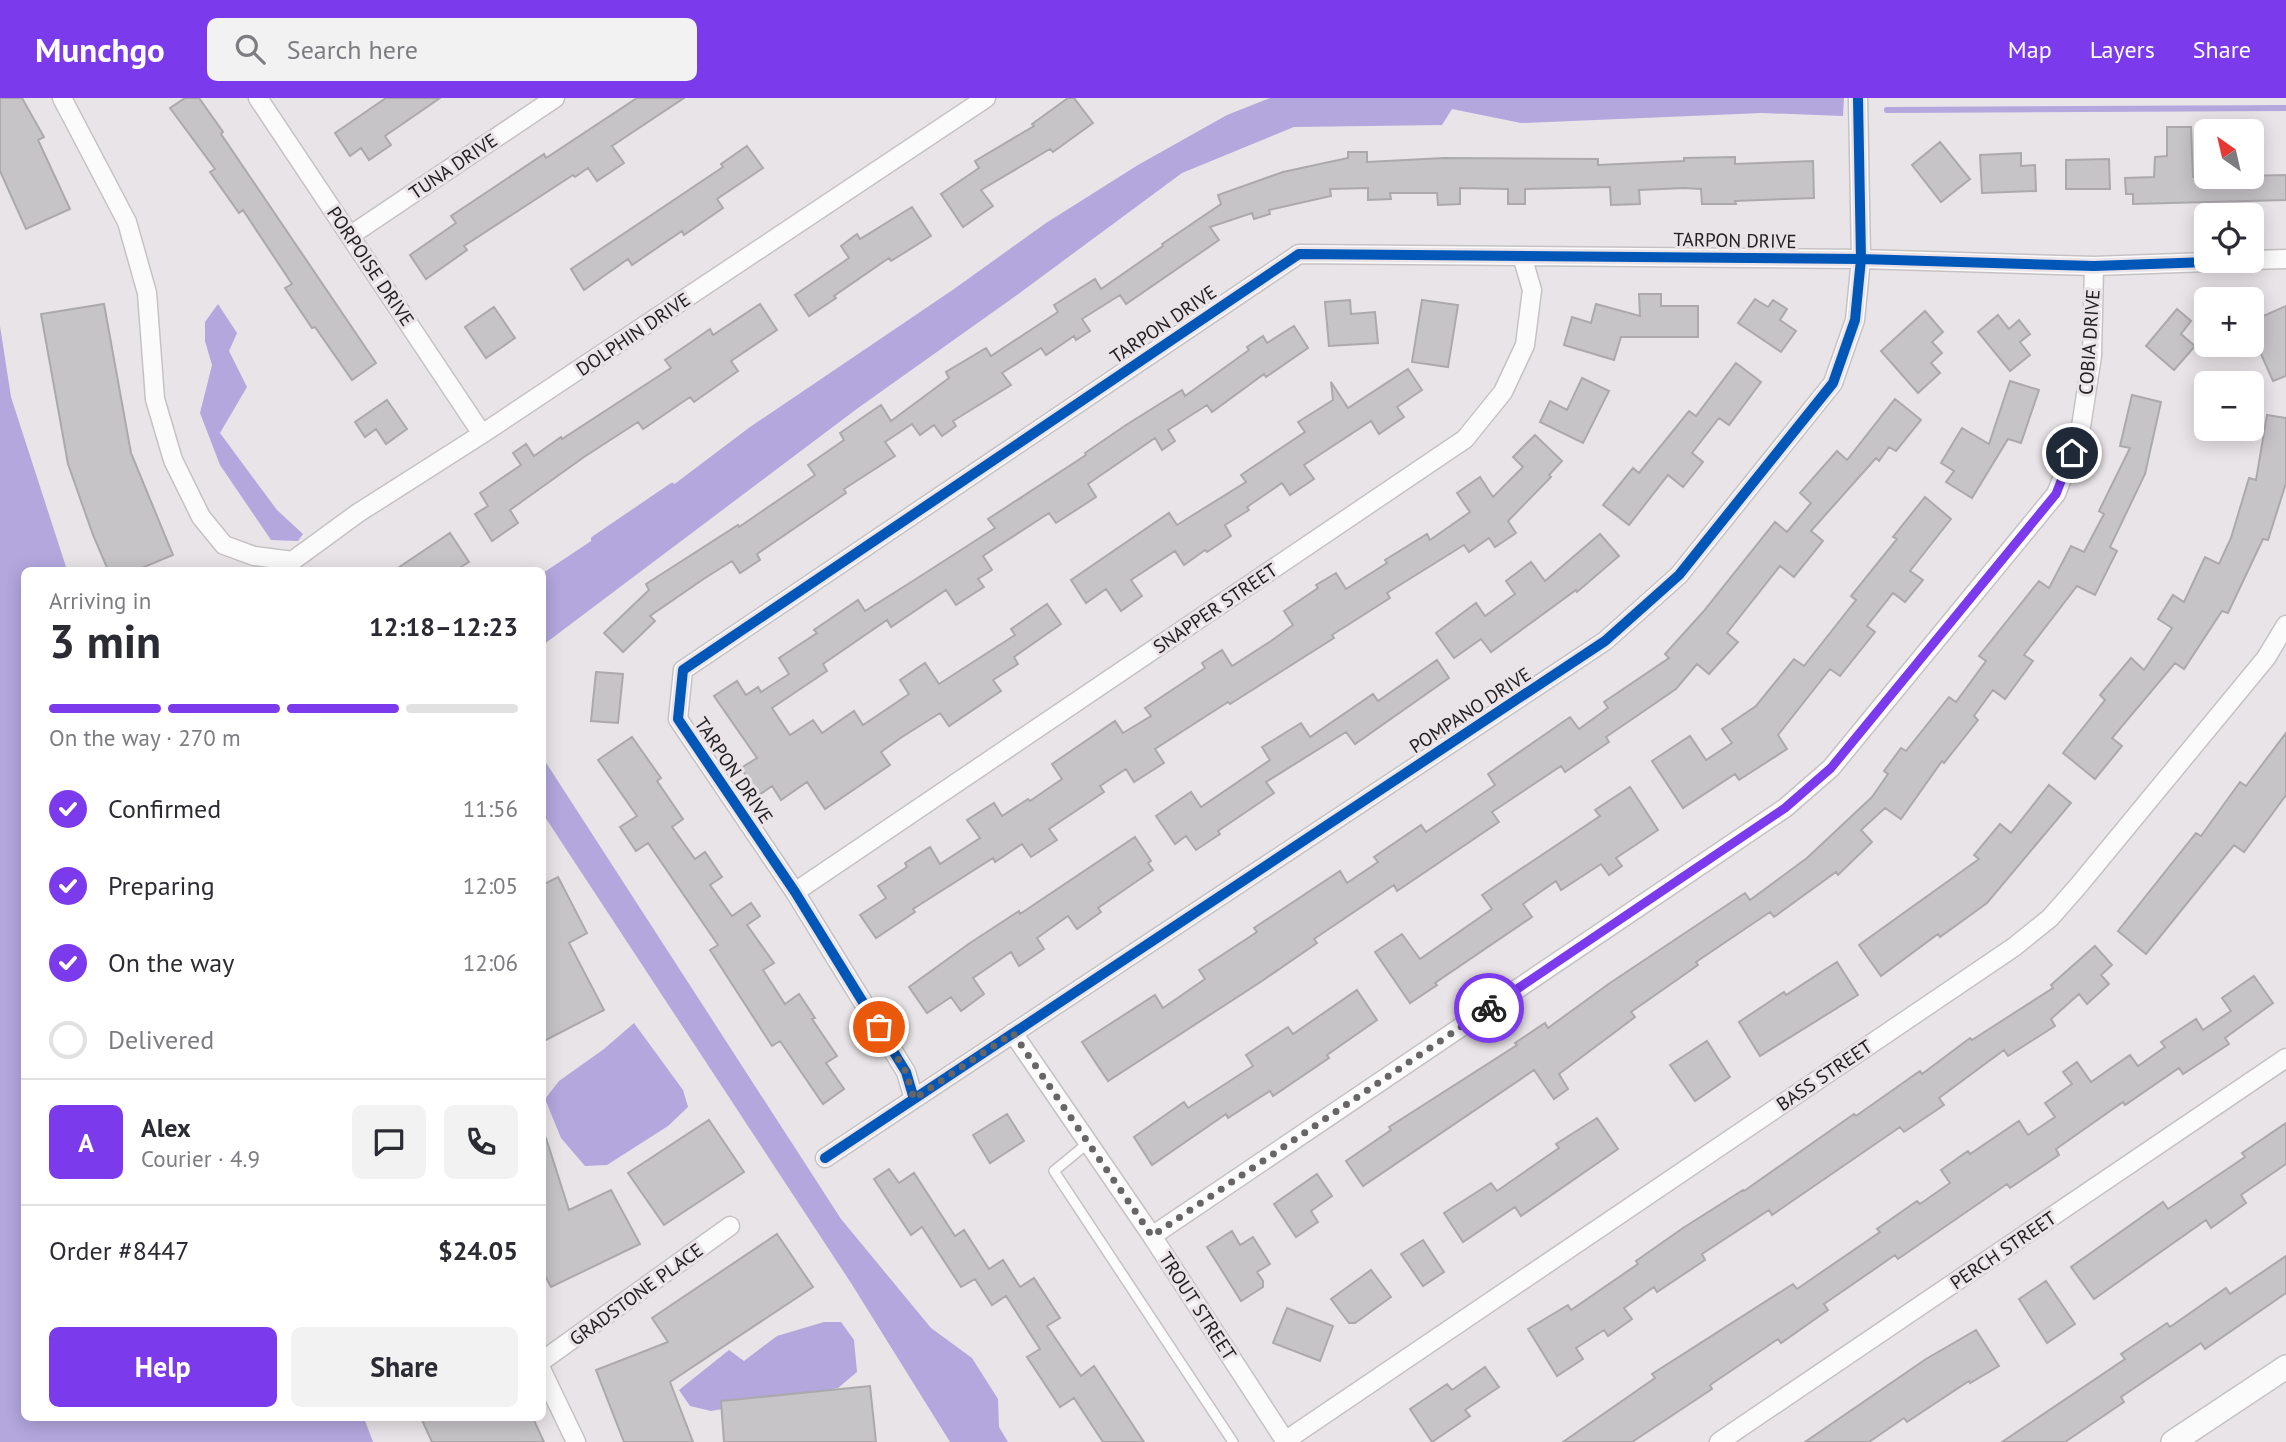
<!DOCTYPE html>
<meta charset="utf-8">
<style>
:root{--surface:#fff;--page:#f2f2f3;--text:#2b2b33;--muted:#7c7c81;--line:#e1e1e2;--accent:#7c3aed}
body{margin:0;font-family:"PT Sans",sans-serif;background:var(--page);color:var(--text);height:100vh;display:flex;flex-direction:column;font-size:26px;white-space:nowrap}
*{box-sizing:border-box;margin:0}
p{font-size:23px;color:var(--muted)}
.icon{flex:none;width:38px;height:38px;fill:none;stroke:currentColor;stroke-width:2;stroke-linecap:round;stroke-linejoin:round}
.map{position:relative;flex:1;overflow:hidden}
.panel{position:absolute;left:21px;top:469px;width:525px;height:854px;display:flex;flex-direction:column;background:var(--surface);border-radius:10px;box-shadow:0 4px 18px #0003}
.panel>*{flex:none}
.needle{width:46px;rotate:326deg}
.buttons{position:absolute;left:2194px;top:21px;display:grid;gap:14px}
.buttons a{display:grid;place-items:center;width:70px;height:70px;border-radius:10px;background:var(--surface);box-shadow:0 4px 18px #0003;font-size:35px}
.pin{position:absolute;display:grid;place-items:center;width:60px;height:60px;color:#fff;margin:-30px;border:4px solid #fff;border-radius:50%;box-shadow:0 2px 7px #0007}
.courier{position:absolute;display:grid;place-items:center;width:70px;height:70px;margin:-35px;border:5px solid #7c3aed;border-radius:50%;background:#fff;color:#222;box-shadow:0 2px 9px #0007}
.summary em{font-style:normal;font-weight:700}
.summary div{display:flex;flex-direction:column-reverse}
.summary{display:flex;align-items:center;justify-content:space-between;height:119px;padding:0 28px}
h1{font-size:46px;font-weight:700;line-height:52px}
.bar{display:grid;grid-template-columns:repeat(4,1fr);gap:10px 7px;align-content:center;height:84px;padding:0 28px}
.bar i{height:9px;border-radius:5px;background:var(--line)}
.bar .selected{background:var(--accent)}
.bar p{grid-column:span 4}
.line{display:flex;align-items:center;gap:18px;padding:0 28px;border-top:2px solid var(--line)}
.line div{flex:1}
.round{display:grid;place-items:center;flex:none;width:74px;height:74px;border-radius:10px;background:var(--page)}
ol{padding:0 28px;list-style:none}
li{display:flex;align-items:center;gap:21px;height:77px}
li p{margin-inline-start:auto}
li .icon{padding:7px;border-radius:50%;background:var(--accent);color:#fff;stroke-width:4}
li:last-child{color:var(--muted)}
li i{width:38px;height:38px;border:4px solid var(--line);border-radius:50%}
.action{display:flex;gap:14px;margin-top:auto;padding:14px 28px}
.action a{flex:1;height:80px;border-radius:10px;background:var(--accent);color:#fff;font-size:28px;font-weight:700;line-height:80px;text-align:center}
.action a+a{background:var(--page);color:var(--text)}
header{display:flex;align-items:center;gap:42px;box-sizing:border-box;height:98px;padding:0 35px;background:var(--accent);color:#fff}
header strong{font-size:33px}
nav{display:flex;gap:38px;margin-inline-start:auto;font-size:24px}
.search{width:490px;height:63px;background:var(--page);display:flex;align-items:center;gap:18px;box-sizing:border-box;padding:0 24px;border-radius:10px;color:var(--muted);font-size:26px}
.map>svg:first-child{display:block}
.water{fill:#b3a7de}
.lines{fill:none;stroke-linecap:round;stroke-linejoin:round}
.stream{stroke:#b3a7de;stroke-width:6}
.building{fill:#c7c4c7;stroke:#aca9ac;stroke-width:2}
.service-casing{stroke:#c6c2c4;stroke-width:12}
.minor-casing{stroke:#c6c2c4;stroke-width:21}
.tertiary-casing{stroke:#c6c2c4;stroke-width:26}
.service{stroke:#fcfbfb;stroke-width:9}
.minor{stroke:#fcfbfb;stroke-width:18}
.tertiary{stroke:#fcfbfb;stroke-width:23}
.cycleway-casing{stroke:#eae3e7;stroke-width:15}
.cycleway{stroke:#0057b8;stroke-width:10}
.done{stroke:#686566;stroke-width:7;stroke-dasharray:0 12.6}
.route{stroke:#7c3aed;stroke-width:9}
.labels{text-anchor:middle;dominant-baseline:central;stroke-width:6;stroke-linejoin:round;paint-order:stroke}
.street-label{font-size:19px;fill:#222021;stroke:#eae3e7}
</style>
<header>
<strong>Munchgo</strong>
<div class="search"><svg class="icon" aria-label="search" viewBox="0 0 24 24"><circle cx="10" cy="10" r="6"/><path d="M15 15l6 6"/></svg>Search here</div>
<nav><a>Map</a><a>Layers</a><a>Share</a></nav>
</header>
<div class="map">
<svg width="2286" height="1344" viewBox="0 0 2286 1344">
<rect width="100%" height="100%" fill="#e9e4e7"/>
<!-- water -->
<path class="water" d="M1270,0H1844L1843,18L1762,15L1521,25L1452,11L1442,27L1294,29L1182,75L1017,197L858,310L543,547V475L656,400L750,329L954,191L1046,125L1138,67L1227,17Z
M218,206L237,235L229,253L247,289L220,335L277,412L303,436L298,443L271,442L220,367L200,315L212,267L205,243V224Z
M0,228L11,299L67,472H24V1320H364L373,1344H0Z
M543,660L841,1121L931,1230L972,1260L998,1301L999,1329L1008,1344H950L851,1185L543,716Z
M634,925L683,992L688,1009L668,1028L607,1067L585,1068L561,1040L545,1001L559,983L604,951Z
M824,1224H841L854,1242L857,1274L838,1290L711,1313L690,1308L679,1292L729,1252L744,1263L777,1238Z"/>
<g class="lines">
<!-- stream -->
<path class="stream" d="M1887,12L2286,10
M594,441L672,388"/>
</g>
<!-- building -->
<path class="building" d="M0,0H22L44,39L38,42L70,111L26,131L0,73Z
M185,0H199L223,34L221,36L376,265L352,282L315,229L312,230L285,190L292,186L243,112L239,115L210,74L215,71L170,10Z
M386,0H440L385,38L391,47L369,62L361,50L350,58L335,35Z
M637,0H684L612,48L624,65L597,83L588,70L575,79L573,77L464,148L467,152L426,181L410,157L456,125L451,118L544,56L546,60Z
M1068,0H1074L1093,25L1053,54L1050,51L981,92L993,108L963,129L941,96L979,70L975,63L1034,28L1032,26Z
M2167,29H2191L2193,79L2286,77V102L2133,106V96H2126L2125,80L2154,79L2155,59L2167,58Z
M1940,44L1970,81L1941,104L1912,67Z
M747,48L763,70L717,101L723,110L684,137L682,133L632,167L628,161L584,192L571,171L723,69L721,66Z
M1348,54H1367V64L1444,60L1598,61V67L1684,63V60L1735,59V66L1813,63L1814,100L1735,103L1736,106H1702L1701,91L1684,90L1639,92L1640,106L1611,107L1610,89L1525,91V106H1508V91L1460,90V106L1438,107L1437,95H1390L1391,101L1368,102V90L1330,91L1331,98L1269,112L1270,116L1254,121L1252,115L1210,129L1219,142L1126,206L1120,197L1082,221L1090,233L1076,242L1074,238L1046,257L1041,250L1002,275L1011,287L953,323L956,328L942,338L934,327L920,337L912,326L885,344L895,358L844,391L846,395L757,456L760,462L740,475L732,463L705,480L650,518L655,523L623,554L604,535L649,492L646,486L738,427L739,429L815,377L808,367L844,342L840,335L881,307L891,323L949,280L946,274L986,250L991,258L1058,214L1054,207L1095,181L1101,191L1163,148L1162,146L1221,106L1218,97L1283,74L1348,60Z
M2021,55V68L2035,67L2036,93L1982,95L1980,57Z
M2109,61L2110,91H2066V62Z
M912,109L931,138L891,163L889,160L834,198L836,200L809,218L795,197L849,160L841,148L857,136L860,141Z
M1639,196H1661V208H1698V239H1621L1614,262L1564,247L1572,219L1591,225L1596,206L1640,218Z
M1755,201L1768,209L1773,202L1787,211L1780,222L1796,233L1781,254L1738,225Z
M1350,202L1351,216L1375,214L1378,245L1329,248L1325,204Z
M1422,202L1458,207L1448,269L1412,264Z
M104,206L131,355L173,457L137,472H108L93,437L68,366L41,216Z
M760,206L777,232L731,263L738,273L694,304L690,299L643,331L638,324L584,359L510,412L518,425L492,443L475,416L488,408L480,395L521,367L513,355L526,346L534,358L561,339L562,341L671,270L665,262L687,247L710,231L713,237Z
M2286,208V278L2273,283L2252,236V223Z
M494,209L515,240L486,260L465,229Z
M2177,211L2191,223L2181,236L2195,248L2174,272L2146,248Z
M1925,213L1943,234L1932,244L1942,255L1931,265L1940,275L1918,295L1881,253Z
M1998,217L2009,231L2019,222L2030,236L2020,244L2030,257L2010,273L1978,234Z
M1294,228L1308,250L1266,279L1264,276L1212,314L1207,307L1168,332L1175,343L1162,352L1155,340L1088,386L1096,399L1056,425L1049,415L983,458L992,472L978,481L984,489L956,507L946,492L891,529L887,522L823,566L827,573L772,610L790,637L813,622L822,635L854,613L863,627L909,596L900,582L925,565L939,586L1015,537L1011,531L1047,506L1061,526L1014,559L1018,566L993,582L1001,593L949,628L940,615L902,639L881,654L890,667L825,711L807,684L781,702L772,688L759,697L741,670L757,660L714,598L737,583L746,597L758,589L761,594L789,576L779,560L817,535L814,532L858,502L865,513L916,481L995,430L988,421L1086,357L1085,355L1126,327L1182,292L1185,298L1249,252L1247,249L1263,238L1267,245Z
M1736,265L1761,284L1729,327L1719,320L1692,355L1703,364L1683,389L1668,377L1629,427L1603,407L1633,370L1639,375L1689,313L1696,318Z
M1408,271L1422,292L1397,309L1404,319L1379,336L1371,323L1304,367L1314,381L1290,397L1282,385L1247,409L1249,412L1225,427L1231,438L1207,454L1205,452L1184,467L1175,453L1131,482L1142,498L1121,513L1106,491L1086,505L1071,482L1169,415L1177,427L1246,384L1241,377L1305,334L1298,324L1333,302L1331,284L1348,310Z
M1582,280L1609,293L1583,345L1540,324L1550,303L1567,312Z
M2010,283L2039,292L2021,345L2008,341L1972,400L1946,384L1954,373L1941,365L1962,330L1989,346Z
M2132,297L2161,304L2145,376L2110,449L2117,453L2095,497L2077,488L2024,557L2033,563L2005,601L1993,592L1974,618L1978,622L1944,665L1942,663L1901,721L1885,710L1861,732L1872,744L1838,777L1836,774L1774,819L1770,814L1696,864L1698,867L1631,914L1635,919L1559,976L1568,991L1554,1001L1534,972L1363,1088L1346,1063L1391,1032L1389,1029L1517,947L1515,945L1545,925L1548,930L1610,885L1745,795L1750,802L1807,760L1872,699L1888,676L1884,673L1901,650L1906,653L1949,599L1956,604L1986,563L1979,558L2039,483L2049,490L2071,448L2084,454L2104,416L2099,413L2130,350L2120,348Z
M1895,301L1921,322L1896,353L1889,349L1879,363L1876,360L1811,433L1823,443L1794,479L1780,468L1727,535L1738,544L1709,576L1697,566L1676,591L1606,639L1609,644L1565,674L1561,668L1492,714L1499,724L1397,793L1394,787L1314,841L1317,845L1259,885L1108,983L1082,944L1155,897L1163,910L1205,881L1199,872L1257,834L1254,830L1340,773L1347,785L1378,764L1374,759L1421,727L1426,734L1495,687L1488,676L1570,619L1579,631L1608,610L1604,604L1669,560L1665,556L1703,514L1775,424L1787,434L1811,405L1800,395L1837,353L1847,362Z
M387,302L407,331L386,346L376,331L365,339L355,324Z
M2267,317L2286,320V385L2268,442L2263,441L2228,515L2222,513L2184,571L2175,565L2112,640L2122,648L2095,681L2063,655L2105,602L2100,597L2131,560L2144,572L2172,530L2158,521L2173,497L2184,504L2205,459L2219,466L2231,440L2249,380L2256,382Z
M1535,337L1562,363L1549,377L1551,379L1508,423L1516,435L1495,449L1489,440L1469,454L1464,447L1387,495L1390,500L1332,537L1334,540L1230,606L1228,604L1155,651L1164,665L1134,684L1126,671L1100,688L1104,694L1049,731L1057,742L1031,759L1022,746L995,764L993,760L913,811L915,814L876,840L860,817L886,800L878,788L907,769L905,765L930,749L940,766L980,740L967,722L994,705L1002,718L1028,701L1030,703L1062,681L1052,666L1115,623L1123,635L1151,618L1145,610L1205,570L1202,565L1222,552L1232,568L1271,543L1293,527L1284,513L1318,490L1316,487L1336,475L1346,491L1387,465L1385,462L1427,436L1430,442L1470,414L1457,395L1480,379L1493,399L1523,369L1513,359Z
M1925,399L1951,421L1910,473L1923,482L1905,504L1893,495L1867,528L1875,534L1840,578L1830,571L1778,637L1787,651L1739,682L1735,676L1683,710L1652,663L1690,638L1706,662L1732,645L1722,631L1756,608L1794,561L1804,568L1856,502L1851,498L1897,441L1893,439Z
M450,435L469,464L456,472H395Z
M1600,436L1619,458L1577,494L1576,492L1491,554L1481,541L1454,560L1436,535L1476,505L1485,518L1515,496L1506,483L1531,464L1545,483Z
M1437,562L1449,580L1355,646L1346,634L1266,684L1274,695L1218,733L1220,736L1196,752L1186,738L1175,746L1156,718L1191,694L1201,709L1270,662L1262,649L1301,625L1310,639L1373,596L1378,603Z
M596,574L623,576L618,625L591,623Z
M2286,635V697L2244,754L2234,747L2146,856L2118,833L2196,735L2201,738L2240,684L2246,688Z
M632,639L661,680L657,683L683,721L672,729L695,761L705,754L722,779L710,787L732,818L751,805L760,818L747,827L774,865L763,872L785,906L799,896L815,920L812,921L837,958L826,965L844,991L823,1006L780,943L772,948L710,852L718,847L648,745L636,753L620,729L637,718L598,662Z
M2049,687L2071,705L1987,805L1940,839L1938,836L1881,878L1859,847L1979,761L1974,757L2000,726L2011,735Z
M1630,689L1658,732L1616,760L1622,768L1609,777L1601,766L1561,792L1556,783L1523,806L1532,819L1435,885L1437,887L1410,905L1375,854L1402,836L1420,861L1492,811L1482,797L1600,718L1595,712Z
M1135,739L1151,763L1148,765L1153,772L1098,810L1101,814L1077,831L1068,818L1037,840L1044,851L1019,868L1011,854L973,880L984,896L961,913L951,899L927,915L909,889L970,845L1019,813L1020,816Z
M558,779L587,835L569,845L604,912L542,944V787Z
M2095,848L2112,867L2101,877L2109,886L2087,906L2079,896L2051,921L2055,928L2008,958L2004,952L1939,1000L1944,1007L1904,1034L1900,1029L1772,1117L1769,1112L1702,1156L1705,1162L1657,1194L1654,1189L1624,1210L1632,1221L1608,1238L1604,1232L1576,1250L1583,1261L1557,1278L1528,1231L1568,1207L1571,1212L1638,1166L1636,1163L1683,1130L1743,1092L1744,1093L1854,1016L1856,1018L1920,973L1922,976L1970,940L1972,942L2053,890L2051,887Z
M1837,864L1858,897L1760,958L1739,924L1784,894L1786,897Z
M2254,878L2273,905L2225,940L2229,946L2183,976L2179,970L2125,1007L2123,1004L2056,1051L2059,1057L2010,1090L2007,1086L1898,1161L1895,1157L1824,1206L1828,1212L1781,1245L1778,1241L1710,1287L1712,1291L1632,1344H1563L1655,1280L1652,1276L1793,1186L1797,1191L1880,1134L1877,1131L1917,1103L1920,1106L1950,1085L1941,1072L1968,1053L1970,1056L2019,1023L2028,1037L2055,1019L2045,1005L2072,986L2063,974L2077,964L2091,984L2130,957L2138,968L2165,949L2161,944L2196,921L2203,932L2231,913L2222,900Z
M1357,892L1377,922L1327,957L1329,960L1273,998L1270,993L1228,1020L1226,1016L1152,1067L1134,1039L1184,1004L1188,1010L1253,968L1246,957L1288,929L1293,936Z
M1707,943L1730,979L1695,1003L1670,967Z
M1007,1016L1024,1043L990,1065L973,1037Z
M1597,1020L1618,1051L1521,1118L1515,1109L1463,1144L1444,1115L1491,1085L1497,1093L1559,1050L1556,1046Z
M709,1022L744,1074L664,1127L628,1075Z
M2286,1025V1066L2241,1097L2246,1105L2211,1130L2206,1122L2094,1201L2071,1169L2163,1104L2168,1111L2245,1059L2242,1055Z
M546,1040L569,1112L611,1092L640,1146L551,1189L542,1172V1041Z
M889,1071L899,1085L914,1075L955,1138L964,1132L989,1171L1003,1162L1020,1189L1034,1180L1060,1220L1047,1228L1081,1278L1094,1268L1144,1344H1103L1074,1300L1060,1309L1027,1259L1040,1251L1006,1198L992,1207L975,1181L961,1189L922,1129L911,1137L874,1081Z
M1317,1076L1332,1098L1311,1113L1318,1124L1296,1139L1274,1106Z
M1232,1133L1240,1147L1253,1139L1270,1166L1257,1174L1263,1183V1189L1241,1203L1207,1149Z
M777,1136L813,1189L670,1284L693,1344H624L596,1272L668,1244L652,1220Z
M1423,1142L1444,1174L1423,1188L1401,1156Z
M2286,1158V1195L2205,1251L2201,1245L2121,1299L2124,1304L2065,1344H2002L2125,1261L2121,1256L2167,1225L2170,1229L2226,1190L2230,1196Z
M1371,1172L1391,1199L1355,1225H1349L1331,1201Z
M2046,1183L2075,1226L2047,1245L2019,1201Z
M1287,1210L1333,1228L1320,1263L1273,1245Z
M1976,1232L1999,1268L1970,1285L1969,1283L1907,1324L1904,1320L1869,1344H1805L1926,1261Z
M1485,1269L1499,1289L1465,1312L1470,1318L1432,1344L1410,1311L1447,1286L1452,1292Z
M870,1288L876,1344H724L721,1303Z
M421,1320H533L544,1344H432Z"/>
<g class="lines">
<defs>
<path id="service" d="M1088,1045L1054,1073L1233,1344"/>
<path id="minor" d="M62,0L127,124L147,195L155,301L173,362L201,419L224,447L254,458L293,463
M258,0L482,336
M351,137L555,0
M2252,162L2286,161
M280,472L358,415L482,336L986,0
M795,794L1465,341L1503,294L1525,247L1532,192L1522,158
M1013,935L1152,1138L1286,1344
M914,1001L906,974L795,794L678,621L683,572L1299,156L1861,161L2094,168L2236,163
M825,1060L1605,543L1679,477L1833,285L1855,222L1861,161L1858,0
M1152,1138L1785,710L1831,670L2056,396L2080,335L2092,258L2094,168
M542,1263L730,1128
M542,1273L576,1344
M1285,1343L2014,849L2050,820L2079,787L2266,560L2286,527
M1719,1344L2286,960"/>
<path id="tertiary" d="M2173,1344L2286,1269"/>
</defs>
<!-- service casing -->
<use href="#service" class="service-casing"/>
<!-- minor casing -->
<use href="#minor" class="minor-casing"/>
<!-- tertiary casing -->
<use href="#tertiary" class="tertiary-casing"/>
<!-- service -->
<use href="#service" class="service"/>
<!-- minor -->
<use href="#minor" class="minor"/>
<!-- tertiary -->
<use href="#tertiary" class="tertiary"/>
<defs>
<path id="cycleway" d="M914,1001L906,974L795,794L678,621L683,572L1299,156L1861,161L2094,168L2236,163
M825,1060L1605,543L1679,477L1833,285L1855,222L1861,161L1858,0"/>
</defs>
<!-- cycleway casing -->
<use href="#cycleway" class="cycleway-casing"/>
<!-- cycleway -->
<use href="#cycleway" class="cycleway"/>
</g>
<g class="lines">
<!-- done -->
<path class="done" d="M879,929L906,974L914,1001L1013,935L1152,1138L1489,910"/>
<!-- route -->
<path class="route" d="M1489,910L1785,710L1831,670L2056,396L2072,355"/>
</g>
<g class="labels">
<!-- street labels -->
<g class="street-label">
<text transform="translate(453 68) rotate(-34)">TUNA DRIVE</text>
<text transform="translate(1735 142) rotate(1)">TARPON DRIVE</text>
<text transform="translate(371 168) rotate(56)">PORPOISE DRIVE</text>
<text transform="translate(1163 226) rotate(-34)">TARPON DRIVE</text>
<text transform="translate(633 236) rotate(-34)">DOLPHIN DRIVE</text>
<text transform="translate(2089 244) rotate(-86)">COBIA DRIVE</text>
<text transform="translate(1215 510) rotate(-34)">SNAPPER STREET</text>
<text transform="translate(1470 612) rotate(-33)">POMPANO DRIVE</text>
<text transform="translate(734 672) rotate(56)">TARPON DRIVE</text>
<text transform="translate(1824 977) rotate(-34)">BASS STREET</text>
<text transform="translate(2003 1152) rotate(-34)">PERCH STREET</text>
<text transform="translate(636 1196) rotate(-36)">GRADSTONE PLACE</text>
<text transform="translate(1198 1208) rotate(57)">TROUT STREET</text>
</g>
</g>
</svg>
<div class="buttons">
<a><svg class="needle" viewBox="-14 -14 28 28"><path d="M0-13l5 13h-10z" fill="#e53935"/><path d="M0 13l5-13h-10z" fill="#7c7c81"/></svg></a>
<a><svg class="icon" aria-label="locate" viewBox="0 0 24 24"><circle cx="12" cy="12" r="6"/><path d="M12 2v4M12 18v4M2 12h4M18 12h4"/></svg></a>
<a>+</a>
<a>−</a>
</div>
<div class="pin" style="left:879px;top:929px;background:#ea580c"><svg class="icon" aria-label="bag" viewBox="0 0 24 24"><path d="M5 8h14l-1 12H6zM9 8a3 3 0 0 1 6 0"/></svg></div>
<div class="pin" style="left:2072px;top:355px;background:#1f2937"><svg class="icon" aria-label="home" viewBox="0 0 24 24"><path d="M3 11l9-7 9 7M6 9v11h12V9"/></svg></div>
<div class="courier" style="left:1489px;top:910px"><svg class="icon" aria-label="bike" viewBox="0 0 24 24"><circle cx="6" cy="16" r="4"/><circle cx="18" cy="16" r="4"/><path d="M6 16l4-8h5l3 8M10 8l3 8H6M13 5h3"/></svg></div>
<section class="panel">
<div class="summary"><div><h1>3 min</h1><p>Arriving in</p></div><em>12:18–12:23</em></div>
<div class="bar"><i class="selected"></i><i class="selected"></i><i class="selected"></i><i></i><p>On the way · 270 m</p></div>
<ol>
<li><svg class="icon" aria-label="check" viewBox="0 0 24 24"><path d="M5 12l5 5 9-10"/></svg>Confirmed<p>11:56</p></li>
<li><svg class="icon" aria-label="check" viewBox="0 0 24 24"><path d="M5 12l5 5 9-10"/></svg>Preparing<p>12:05</p></li>
<li><svg class="icon" aria-label="check" viewBox="0 0 24 24"><path d="M5 12l5 5 9-10"/></svg>On the way<p>12:06</p></li>
<li><i></i>Delivered</li>
</ol>
<div class="line" style="height:126px"><b class="round" style="background:var(--accent);color:#fff">A</b><div><b>Alex</b><p>Courier · 4.9</p></div><a class="round"><svg class="icon" aria-label="chat" viewBox="0 0 24 24"><path d="M4 5h16v11H9l-5 4z"/></svg></a><a class="round"><svg class="icon" aria-label="phone" viewBox="0 0 24 24"><path d="M5 4h4l2 5-3 2q2 4 5 5l2-3 5 2v4C11 20 4 13 5 4z"/></svg></a></div>
<div class="line" style="height:91px"><div>Order #8447</div><b>$24.05</b></div>
<div class="action"><a>Help</a><a>Share</a></div>
</section>
</div>
